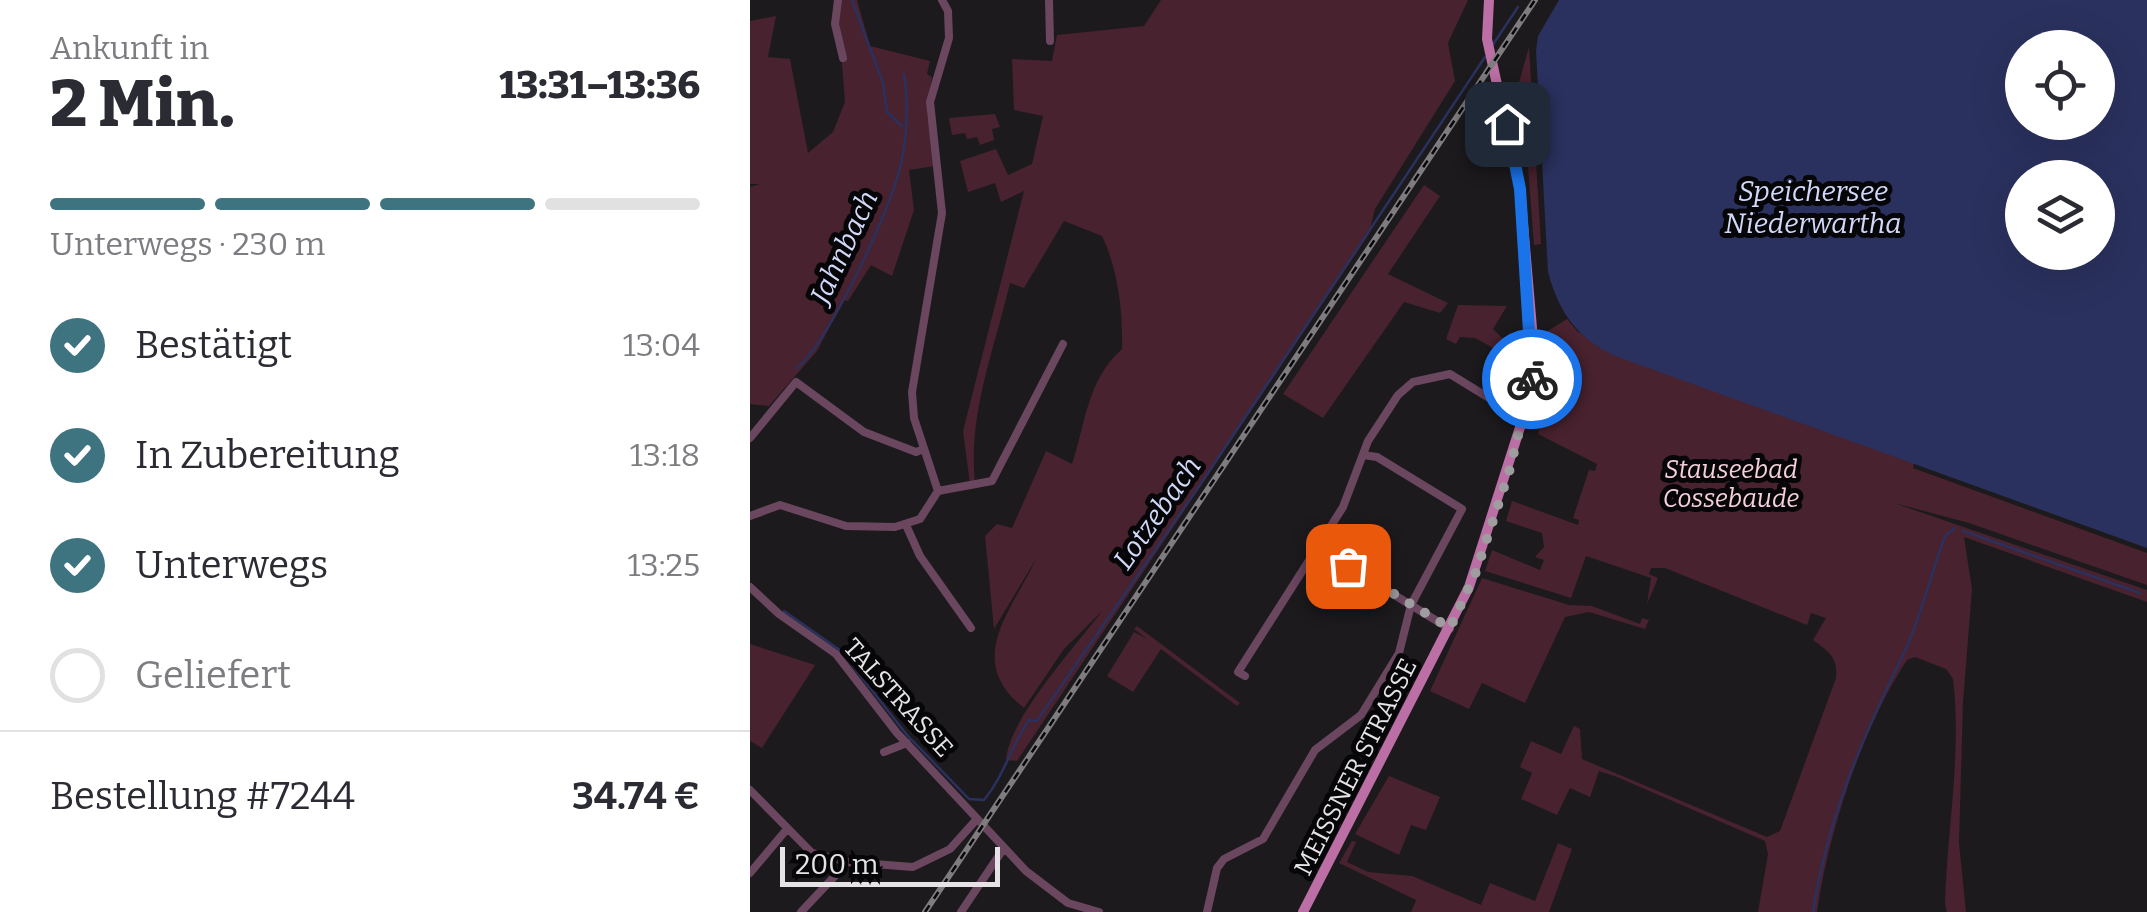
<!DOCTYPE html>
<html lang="de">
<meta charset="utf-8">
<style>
:root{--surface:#fff;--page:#f7f7f7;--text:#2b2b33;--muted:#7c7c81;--line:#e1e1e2;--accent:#3e7380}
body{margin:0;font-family:Bitter,serif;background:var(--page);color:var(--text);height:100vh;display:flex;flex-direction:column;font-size:38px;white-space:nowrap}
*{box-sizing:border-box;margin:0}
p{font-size:32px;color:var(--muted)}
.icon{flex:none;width:55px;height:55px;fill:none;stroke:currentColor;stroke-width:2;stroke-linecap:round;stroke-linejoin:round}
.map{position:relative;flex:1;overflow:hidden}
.details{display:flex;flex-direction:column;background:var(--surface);width:750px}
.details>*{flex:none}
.fabs{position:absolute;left:1255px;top:30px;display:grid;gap:20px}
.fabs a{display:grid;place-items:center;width:110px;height:110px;border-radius:50%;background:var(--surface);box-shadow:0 10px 40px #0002;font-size:50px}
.scale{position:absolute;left:30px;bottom:25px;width:220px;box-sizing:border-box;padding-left:10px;border:5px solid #e5e3e6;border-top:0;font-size:28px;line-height:35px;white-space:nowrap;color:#e5e3e6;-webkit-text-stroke:8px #060507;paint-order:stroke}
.pin{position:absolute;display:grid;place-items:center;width:85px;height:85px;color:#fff;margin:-42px;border-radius:20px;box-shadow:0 5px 15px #0006}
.courier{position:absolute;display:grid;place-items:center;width:100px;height:100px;margin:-50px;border:8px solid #1a73e8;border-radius:50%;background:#fff;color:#222;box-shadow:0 2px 12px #0007}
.summary em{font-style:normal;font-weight:800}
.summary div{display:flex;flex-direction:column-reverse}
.summary{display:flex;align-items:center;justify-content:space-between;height:170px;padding:0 50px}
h1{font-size:65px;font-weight:800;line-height:75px}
.bar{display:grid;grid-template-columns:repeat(4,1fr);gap:15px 10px;align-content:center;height:120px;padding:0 50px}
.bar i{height:12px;border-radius:8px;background:var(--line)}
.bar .on{background:var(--accent)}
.bar p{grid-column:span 4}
.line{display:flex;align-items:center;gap:25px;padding:0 50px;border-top:2px solid var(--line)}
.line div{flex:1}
ol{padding:0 50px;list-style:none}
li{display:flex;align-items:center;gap:30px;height:110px}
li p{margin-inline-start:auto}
li .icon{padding:10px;border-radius:50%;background:var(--accent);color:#fff;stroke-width:4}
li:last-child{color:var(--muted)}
li i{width:55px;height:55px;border:5px solid var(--line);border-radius:50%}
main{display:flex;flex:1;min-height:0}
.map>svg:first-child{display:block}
.green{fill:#48222e}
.water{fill:#2a315e;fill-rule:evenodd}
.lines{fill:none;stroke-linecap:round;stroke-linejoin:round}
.stream{stroke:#2a315e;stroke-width:2.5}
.minor{stroke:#6b465f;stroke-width:8}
.major{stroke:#bc6fa5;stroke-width:10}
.rail-casing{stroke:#7e7c7f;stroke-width:6}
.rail{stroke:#060507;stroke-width:2.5;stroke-dasharray:8;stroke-linecap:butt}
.done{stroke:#9f9da0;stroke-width:10;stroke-dasharray:0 18}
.route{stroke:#1a73e8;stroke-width:12}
.labels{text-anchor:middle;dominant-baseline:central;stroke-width:10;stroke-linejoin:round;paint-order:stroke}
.park-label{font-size:25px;font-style:italic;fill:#f6d0da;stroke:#060507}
.street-label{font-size:25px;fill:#e5e3e6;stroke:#060507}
.water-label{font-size:28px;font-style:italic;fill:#d1d8f8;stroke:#060507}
</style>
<main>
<section class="details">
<div class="summary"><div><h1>2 Min.</h1><p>Ankunft in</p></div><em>13:31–13:36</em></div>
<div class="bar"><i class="on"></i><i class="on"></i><i class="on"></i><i></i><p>Unterwegs · 230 m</p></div>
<ol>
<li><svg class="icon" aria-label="check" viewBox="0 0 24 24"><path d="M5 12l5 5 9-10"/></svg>Bestätigt<p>13:04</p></li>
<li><svg class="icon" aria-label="check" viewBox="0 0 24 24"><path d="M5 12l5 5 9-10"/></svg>In Zubereitung<p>13:18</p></li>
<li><svg class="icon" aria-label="check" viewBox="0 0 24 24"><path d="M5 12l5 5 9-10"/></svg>Unterwegs<p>13:25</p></li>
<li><i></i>Geliefert</li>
</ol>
<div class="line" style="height:130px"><div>Bestellung #7244</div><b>34.74 €</b></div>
</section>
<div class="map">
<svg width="1397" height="912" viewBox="0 0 1397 912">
<rect width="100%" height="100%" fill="#1c1a1d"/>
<!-- green -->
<path class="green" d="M87,0H107L120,46L180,61L177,74L182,77L177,114L185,166L159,170L164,210L142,276L121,265L98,301L94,300L67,351L19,406L0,404V187L10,184H0V21L26,16L18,57L40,59L58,153L83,132L95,102Z
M411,0H718L698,43L705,81L625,209L619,234L267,761L256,760C259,718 326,646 352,611L314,649L274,708C213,660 262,611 286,559L244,629L235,536L247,524L262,528L296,451L322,464C336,422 337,380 372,349C373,312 368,269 352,236L314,221L274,288L260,283C244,351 218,413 225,483L220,484L213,431L274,191L251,202L245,183L218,192L210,161L246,149L258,175L282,164L293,116L264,110L262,59L302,61L307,35L394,26Z
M779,47L791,244L784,245L773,102L767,90Z
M245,114L250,127L242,129L244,140L230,145L227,137L217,139L215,133L202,135L199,118Z
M674,185L690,196L638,274L698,303L690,313L654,302L573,418L533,394Z
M708,305L757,306L743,329L764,350L763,359L725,338L710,337L706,344L696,339Z
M817,319L828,332L1164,463L1163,468L1397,553V585L1219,523L1144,503L1397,590V602L1214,537L1222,589L1213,702L1209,843L1216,912H1197L1195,904C1197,828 1212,755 1203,679L1196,669L1165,657L1157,660C1113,726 1078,833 1067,912H1008L1018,854L1015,841L867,777L849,771L840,797L820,788L807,815L771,799L782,773L770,767L781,741L811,754L824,726L830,729L832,759L1017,837L1030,831L1086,678C1088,657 1079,652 1063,640L1076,618L1061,613L1057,625L915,568H901L899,574L908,578L897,604L901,578L836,556L821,598L735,571L742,550L790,570L794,560L785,557L794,547L792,533L756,521L762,501L828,525L829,520L823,518L839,470L845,471L847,464L788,434L790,428L784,425L799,392L796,332Z
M732,578L819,605L842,606L890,624L892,618L899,620L895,629L839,612L815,617L775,703L732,683L719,709L680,691Z
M387,626L490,703L487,706L411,649L383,692L357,676L384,632L397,639L384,629Z
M0,644L65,665L12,748L0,741Z
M639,776L690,797L676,830L661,825L649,855L605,834Z
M602,841L606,842L597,862L618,872L662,876L731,905L740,883L785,901L808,843L822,849L799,912H661L666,900L589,863Z"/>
<!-- water -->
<path class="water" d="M809,0H1397V548L868,357C828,340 809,313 798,272L786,51L788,36ZM1272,48H1348V122H1272ZM1272,178H1348V252H1272Z"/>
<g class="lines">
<!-- stream -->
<path class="stream" d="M102,0L133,83L137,112L152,126
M742,46L768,7
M47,368C79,341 137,216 148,175C157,145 159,104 154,74
M1213,531L1390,593
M34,611L91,651L157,735L219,799L234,800C254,776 261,746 279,720L287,721L450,485L735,57
M1063,912C1077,820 1111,741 1151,659C1170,621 1180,576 1195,536L1205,528"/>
<!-- minor -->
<path class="minor" d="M88,0L85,24L93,58
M299,0L300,41
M0,438L46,382L114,432L166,452L174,449
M188,491L242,481L313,344
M0,516L30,505L96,526L145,527L170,519L188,491L164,418L162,392L192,213L180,102L199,38L198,11L192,0
M156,525L170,556L221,628
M566,547L700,629
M0,587L29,614L86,654L147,733L276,871L318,903L349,912
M495,676L488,672L593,507L618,441L648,395L663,382L700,374L775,420
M134,752L157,743
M0,790L62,853L98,862L163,867L200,849L227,819
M0,873L37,829
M51,912L98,862
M211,912L254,848
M457,912L467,868L474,859L513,839L565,750L611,715L649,653L661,605L712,509L627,457L613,455"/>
<!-- major -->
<path class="major" d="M553,912L719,587L780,396L782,328L770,189L737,39L739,0"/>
<defs>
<path id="rail" d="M175,912L785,0"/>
</defs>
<!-- rail casing -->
<use href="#rail" class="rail-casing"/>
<!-- rail -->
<use href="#rail" class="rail"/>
</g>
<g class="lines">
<!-- done -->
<path class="done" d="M598,566L700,628L726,572L759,472L782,379"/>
<!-- route -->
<path class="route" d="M757,124L770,189L782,379"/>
</g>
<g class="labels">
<!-- park labels -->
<g class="park-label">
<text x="981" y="470">Stauseebad<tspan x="981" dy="29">Cossebaude</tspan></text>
</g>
<!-- street labels -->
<g class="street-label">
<text transform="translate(148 698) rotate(48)">TALSTRASSE</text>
<text transform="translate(606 767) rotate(-63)">MEISSNER STRASSE</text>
</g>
<!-- water labels -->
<g class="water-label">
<text x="1063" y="191">Speichersee<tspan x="1063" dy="32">Niederwartha</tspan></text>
<text transform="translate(94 247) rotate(-65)">Jahnbach</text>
<text transform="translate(407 513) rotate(-55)">Lotzebach</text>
</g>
</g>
</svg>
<div class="fabs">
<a><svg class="icon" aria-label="locate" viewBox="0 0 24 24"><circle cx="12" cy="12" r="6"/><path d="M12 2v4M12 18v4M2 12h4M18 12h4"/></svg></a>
<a><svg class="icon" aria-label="layers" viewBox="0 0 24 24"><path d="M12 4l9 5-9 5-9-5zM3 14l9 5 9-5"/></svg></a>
</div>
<div class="scale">200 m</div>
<div class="pin" style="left:598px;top:566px;background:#ea580c"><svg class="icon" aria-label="bag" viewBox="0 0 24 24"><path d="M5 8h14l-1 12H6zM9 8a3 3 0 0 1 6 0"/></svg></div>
<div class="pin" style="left:757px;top:124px;background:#1f2937"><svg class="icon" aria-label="home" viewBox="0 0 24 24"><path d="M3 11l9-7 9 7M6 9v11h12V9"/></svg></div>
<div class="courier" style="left:782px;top:379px"><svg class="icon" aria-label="bike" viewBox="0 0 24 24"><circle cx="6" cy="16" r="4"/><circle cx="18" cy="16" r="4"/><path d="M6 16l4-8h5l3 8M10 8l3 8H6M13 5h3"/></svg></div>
</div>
</main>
